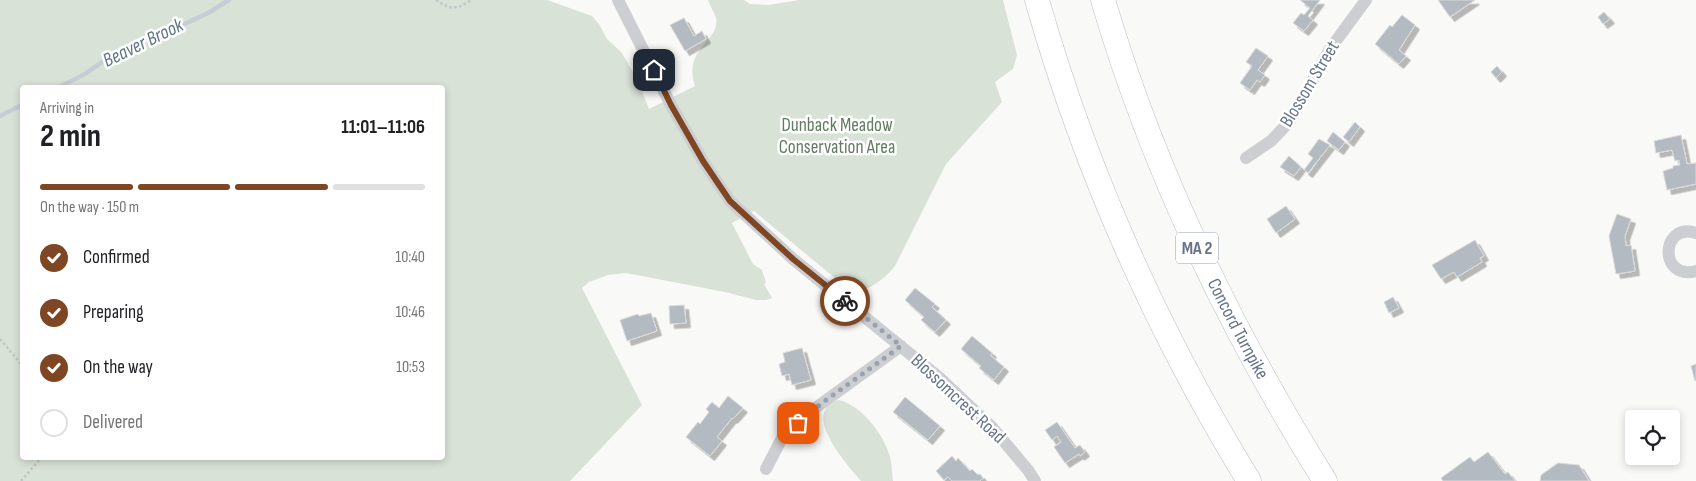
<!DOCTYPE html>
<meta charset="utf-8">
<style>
:root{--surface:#fff;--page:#f2f2f2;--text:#202124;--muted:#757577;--line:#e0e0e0;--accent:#7e4622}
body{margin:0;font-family:"Sofia Sans Condensed",sans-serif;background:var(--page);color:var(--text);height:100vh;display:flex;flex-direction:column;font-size:19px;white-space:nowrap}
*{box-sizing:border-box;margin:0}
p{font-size:16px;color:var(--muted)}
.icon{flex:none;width:28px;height:28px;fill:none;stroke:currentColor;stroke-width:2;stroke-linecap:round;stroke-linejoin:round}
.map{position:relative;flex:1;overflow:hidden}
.drawer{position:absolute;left:20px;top:85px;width:425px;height:375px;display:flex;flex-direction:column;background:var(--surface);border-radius:5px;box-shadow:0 2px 8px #0003}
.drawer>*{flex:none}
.buttons{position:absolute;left:1625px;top:410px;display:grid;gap:10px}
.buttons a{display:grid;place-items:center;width:55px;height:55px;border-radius:5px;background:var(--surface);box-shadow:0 2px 8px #0003;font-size:25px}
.pin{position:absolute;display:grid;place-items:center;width:42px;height:42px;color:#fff;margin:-21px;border-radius:10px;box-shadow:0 2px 8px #0006}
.courier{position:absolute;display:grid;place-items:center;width:50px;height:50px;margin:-25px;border:4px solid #7e4622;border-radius:50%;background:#fff;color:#222;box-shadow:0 1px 6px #0007}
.summary em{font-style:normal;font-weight:700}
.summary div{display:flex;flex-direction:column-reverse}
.summary{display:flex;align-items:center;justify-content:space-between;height:85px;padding:0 20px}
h1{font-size:32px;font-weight:700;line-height:38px}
.bar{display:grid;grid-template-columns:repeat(4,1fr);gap:8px 5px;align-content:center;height:60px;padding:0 20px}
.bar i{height:6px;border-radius:4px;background:var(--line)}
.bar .active{background:var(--accent)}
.bar p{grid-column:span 4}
ol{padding:0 20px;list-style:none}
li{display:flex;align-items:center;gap:15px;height:55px}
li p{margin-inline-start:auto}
li .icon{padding:5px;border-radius:50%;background:var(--accent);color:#fff;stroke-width:4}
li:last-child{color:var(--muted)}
li i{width:28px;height:28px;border:2px solid var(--line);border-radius:50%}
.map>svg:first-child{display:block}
.green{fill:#d9e2d7;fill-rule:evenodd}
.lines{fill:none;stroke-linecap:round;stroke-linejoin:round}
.stream{stroke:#c5ced5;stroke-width:4.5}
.building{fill:#b4bac1;stroke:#dbdbd9;filter:url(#shadow)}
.highway-casing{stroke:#bbbec2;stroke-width:25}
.path{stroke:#c2c4c7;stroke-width:2.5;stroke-dasharray:2.5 2.5;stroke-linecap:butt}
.street{stroke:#ccced2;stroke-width:12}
.highway{stroke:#fff;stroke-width:24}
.done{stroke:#99a3b0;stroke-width:5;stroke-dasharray:0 9}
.route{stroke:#7e4622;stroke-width:6}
.labels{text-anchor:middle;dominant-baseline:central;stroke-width:5;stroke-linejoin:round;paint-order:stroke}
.shield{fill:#fff;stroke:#949ead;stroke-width:1}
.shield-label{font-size:18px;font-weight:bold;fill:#66748a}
.street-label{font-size:19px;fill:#66748a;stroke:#fff}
.park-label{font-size:19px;fill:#627b61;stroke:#fff}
.water-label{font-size:20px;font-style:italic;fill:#627585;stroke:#fff}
</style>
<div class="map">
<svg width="1696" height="481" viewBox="0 0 1696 481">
<defs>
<filter id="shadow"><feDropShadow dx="4.5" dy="4.5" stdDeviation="0" flood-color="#0004"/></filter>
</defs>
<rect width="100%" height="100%" fill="#f9f9f7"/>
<!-- green -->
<path class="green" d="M0,0H547L592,16L599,24L607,39L622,53L637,79L649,109L695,86C682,48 721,41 716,18C714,12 710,6 708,0H744L750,4L769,5L799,0H1003L1017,55L1013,69L995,82L1002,102L946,164L895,266C883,281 870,289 853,293L754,211L732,223L753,264L762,270L766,283L764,284L772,298L766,300H756L725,292L626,273L608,275L589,282L582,288L642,405L570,481H0ZM22,88H442V458H22Z
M838,400C860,404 883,433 889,454C892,462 892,472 893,481H861C849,467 810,424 828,406C830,403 835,401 838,400Z"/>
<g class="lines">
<!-- stream -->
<path class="stream" d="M57,88L85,74L102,62L162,31L182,25L208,13L229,0
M0,116L22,105"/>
</g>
<!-- building -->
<path class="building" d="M1300,0H1320L1308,16L1313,20L1304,31L1293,23L1301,13L1304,15L1310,8Z
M1438,0H1475L1450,17Z
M1604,12L1610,19L1603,24L1598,17Z
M1402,15L1415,25L1399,50L1406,56L1399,64L1375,44L1390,25L1392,27Z
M684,18L694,36L702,31L706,39L685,51L670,25Z
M1256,48L1268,56L1258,70L1265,75L1260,82L1257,80L1250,90L1240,83L1252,66L1246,62Z
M1497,66L1502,72L1496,78L1491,72Z
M1355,122L1360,127L1349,142L1343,137Z
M1333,132L1345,142L1339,150L1327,141Z
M1681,135L1687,164L1696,163V184L1667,190L1663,171L1673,168V166L1680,165L1679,160L1675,161L1672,150L1656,153L1654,141Z
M1319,139L1330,145L1308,173L1304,170L1313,158L1308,154Z
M1289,156L1301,167L1294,176L1280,167Z
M1286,206L1295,219L1276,233L1267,219Z
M1617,214L1631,219L1625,236L1626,246L1631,245L1635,271L1616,274L1609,236Z
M1475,240L1484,256L1480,258L1482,262L1457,277L1454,272L1441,279L1432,265Z
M915,288L935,304L932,307L946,320L935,332L921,320L924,317L905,300Z
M1393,297L1399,308L1389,313L1384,302Z
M684,305L686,323L670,324L669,306Z
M651,313L657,331L627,341L620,320L638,314L639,316Z
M972,336L992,353L990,355L1004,367L994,380L979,368L981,366L961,349Z
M802,348L811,380L792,385L789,374L782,376L779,364L785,362L783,353Z
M1696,364V380L1695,381L1691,366Z
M728,396L743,408L733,419L732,418L717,437L722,441L710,456L686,437L698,422L700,424L709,412L706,409L712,402L719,408Z
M905,397L940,426L928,440L893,412Z
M1057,422L1075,448L1080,445L1085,452L1080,456L1079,454L1065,463L1054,447L1061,442L1057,436L1052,440L1045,430Z
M1488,452L1505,474L1508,472L1515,481H1443L1441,478L1470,457L1474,462Z
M952,456L956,461L958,458L970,471L972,469L978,475L980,474L983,478L980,481H952L948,477L944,480L936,471Z
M1558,463L1579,465L1589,481H1540L1541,475Z"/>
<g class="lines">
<defs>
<g id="highway">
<path d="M1037,0C1085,169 1157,331 1249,481"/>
<path id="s1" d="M1103,0C1153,170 1231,331 1325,481"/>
</g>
</defs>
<!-- highway casing -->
<use href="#highway" class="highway-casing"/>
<!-- path -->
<path class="path" d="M436,0C452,11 456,9 472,0
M0,339L22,365
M21,481L41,458"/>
<!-- street -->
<path class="street" d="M618,0L671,105L703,161L730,201L793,259L941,379L991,426L1028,470L1035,481
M1246,158L1271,141L1290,121L1330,49L1366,0
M1696,233C1661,221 1658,281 1696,271
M766,469L782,438L807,414L901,346"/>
<!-- highway -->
<use href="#highway" class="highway"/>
</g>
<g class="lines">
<!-- done -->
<path class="done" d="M798,423L807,414L901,346L845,301"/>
<!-- route -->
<path class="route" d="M654,70L671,105L703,161L730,201L793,259L845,301"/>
</g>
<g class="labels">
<!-- shield labels -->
<rect class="shield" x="1176" y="232.5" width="42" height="31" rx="4"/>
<g class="shield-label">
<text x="1197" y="248">MA 2</text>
</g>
<!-- street labels -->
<g class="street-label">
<text transform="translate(1310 84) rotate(-59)">Blossom Street</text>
<text stroke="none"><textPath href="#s1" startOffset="356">Concord Turnpike</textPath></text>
<text transform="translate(958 399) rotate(43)">Blossomcrest Road</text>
</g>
<!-- park labels -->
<g class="park-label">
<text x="837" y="125">Dunback Meadow<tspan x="837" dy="22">Conservation Area</tspan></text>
</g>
<!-- water labels -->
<g class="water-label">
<text transform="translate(143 43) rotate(-26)">Beaver Brook</text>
</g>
</g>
</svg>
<div class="buttons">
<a><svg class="icon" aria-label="locate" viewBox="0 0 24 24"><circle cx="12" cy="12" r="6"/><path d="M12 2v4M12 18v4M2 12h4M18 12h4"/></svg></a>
</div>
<div class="pin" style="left:798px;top:423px;background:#ea580c"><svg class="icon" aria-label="bag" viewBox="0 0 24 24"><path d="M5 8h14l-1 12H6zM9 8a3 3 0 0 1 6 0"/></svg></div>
<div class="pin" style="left:654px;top:70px;background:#1f2937"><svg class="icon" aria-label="home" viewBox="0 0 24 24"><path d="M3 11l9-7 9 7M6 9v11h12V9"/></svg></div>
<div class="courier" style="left:845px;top:301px"><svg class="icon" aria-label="bike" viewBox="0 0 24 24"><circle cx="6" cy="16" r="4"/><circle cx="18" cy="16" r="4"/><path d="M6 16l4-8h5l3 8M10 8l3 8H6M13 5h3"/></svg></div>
<section class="drawer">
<div class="summary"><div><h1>2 min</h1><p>Arriving in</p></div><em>11:01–11:06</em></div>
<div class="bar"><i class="active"></i><i class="active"></i><i class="active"></i><i></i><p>On the way · 150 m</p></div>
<ol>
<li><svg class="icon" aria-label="check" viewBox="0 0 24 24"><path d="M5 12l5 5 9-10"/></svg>Confirmed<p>10:40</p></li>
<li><svg class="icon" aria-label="check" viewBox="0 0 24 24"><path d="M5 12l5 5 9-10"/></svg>Preparing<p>10:46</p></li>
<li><svg class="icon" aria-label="check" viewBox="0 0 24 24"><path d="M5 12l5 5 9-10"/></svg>On the way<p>10:53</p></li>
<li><i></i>Delivered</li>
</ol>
</section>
</div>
